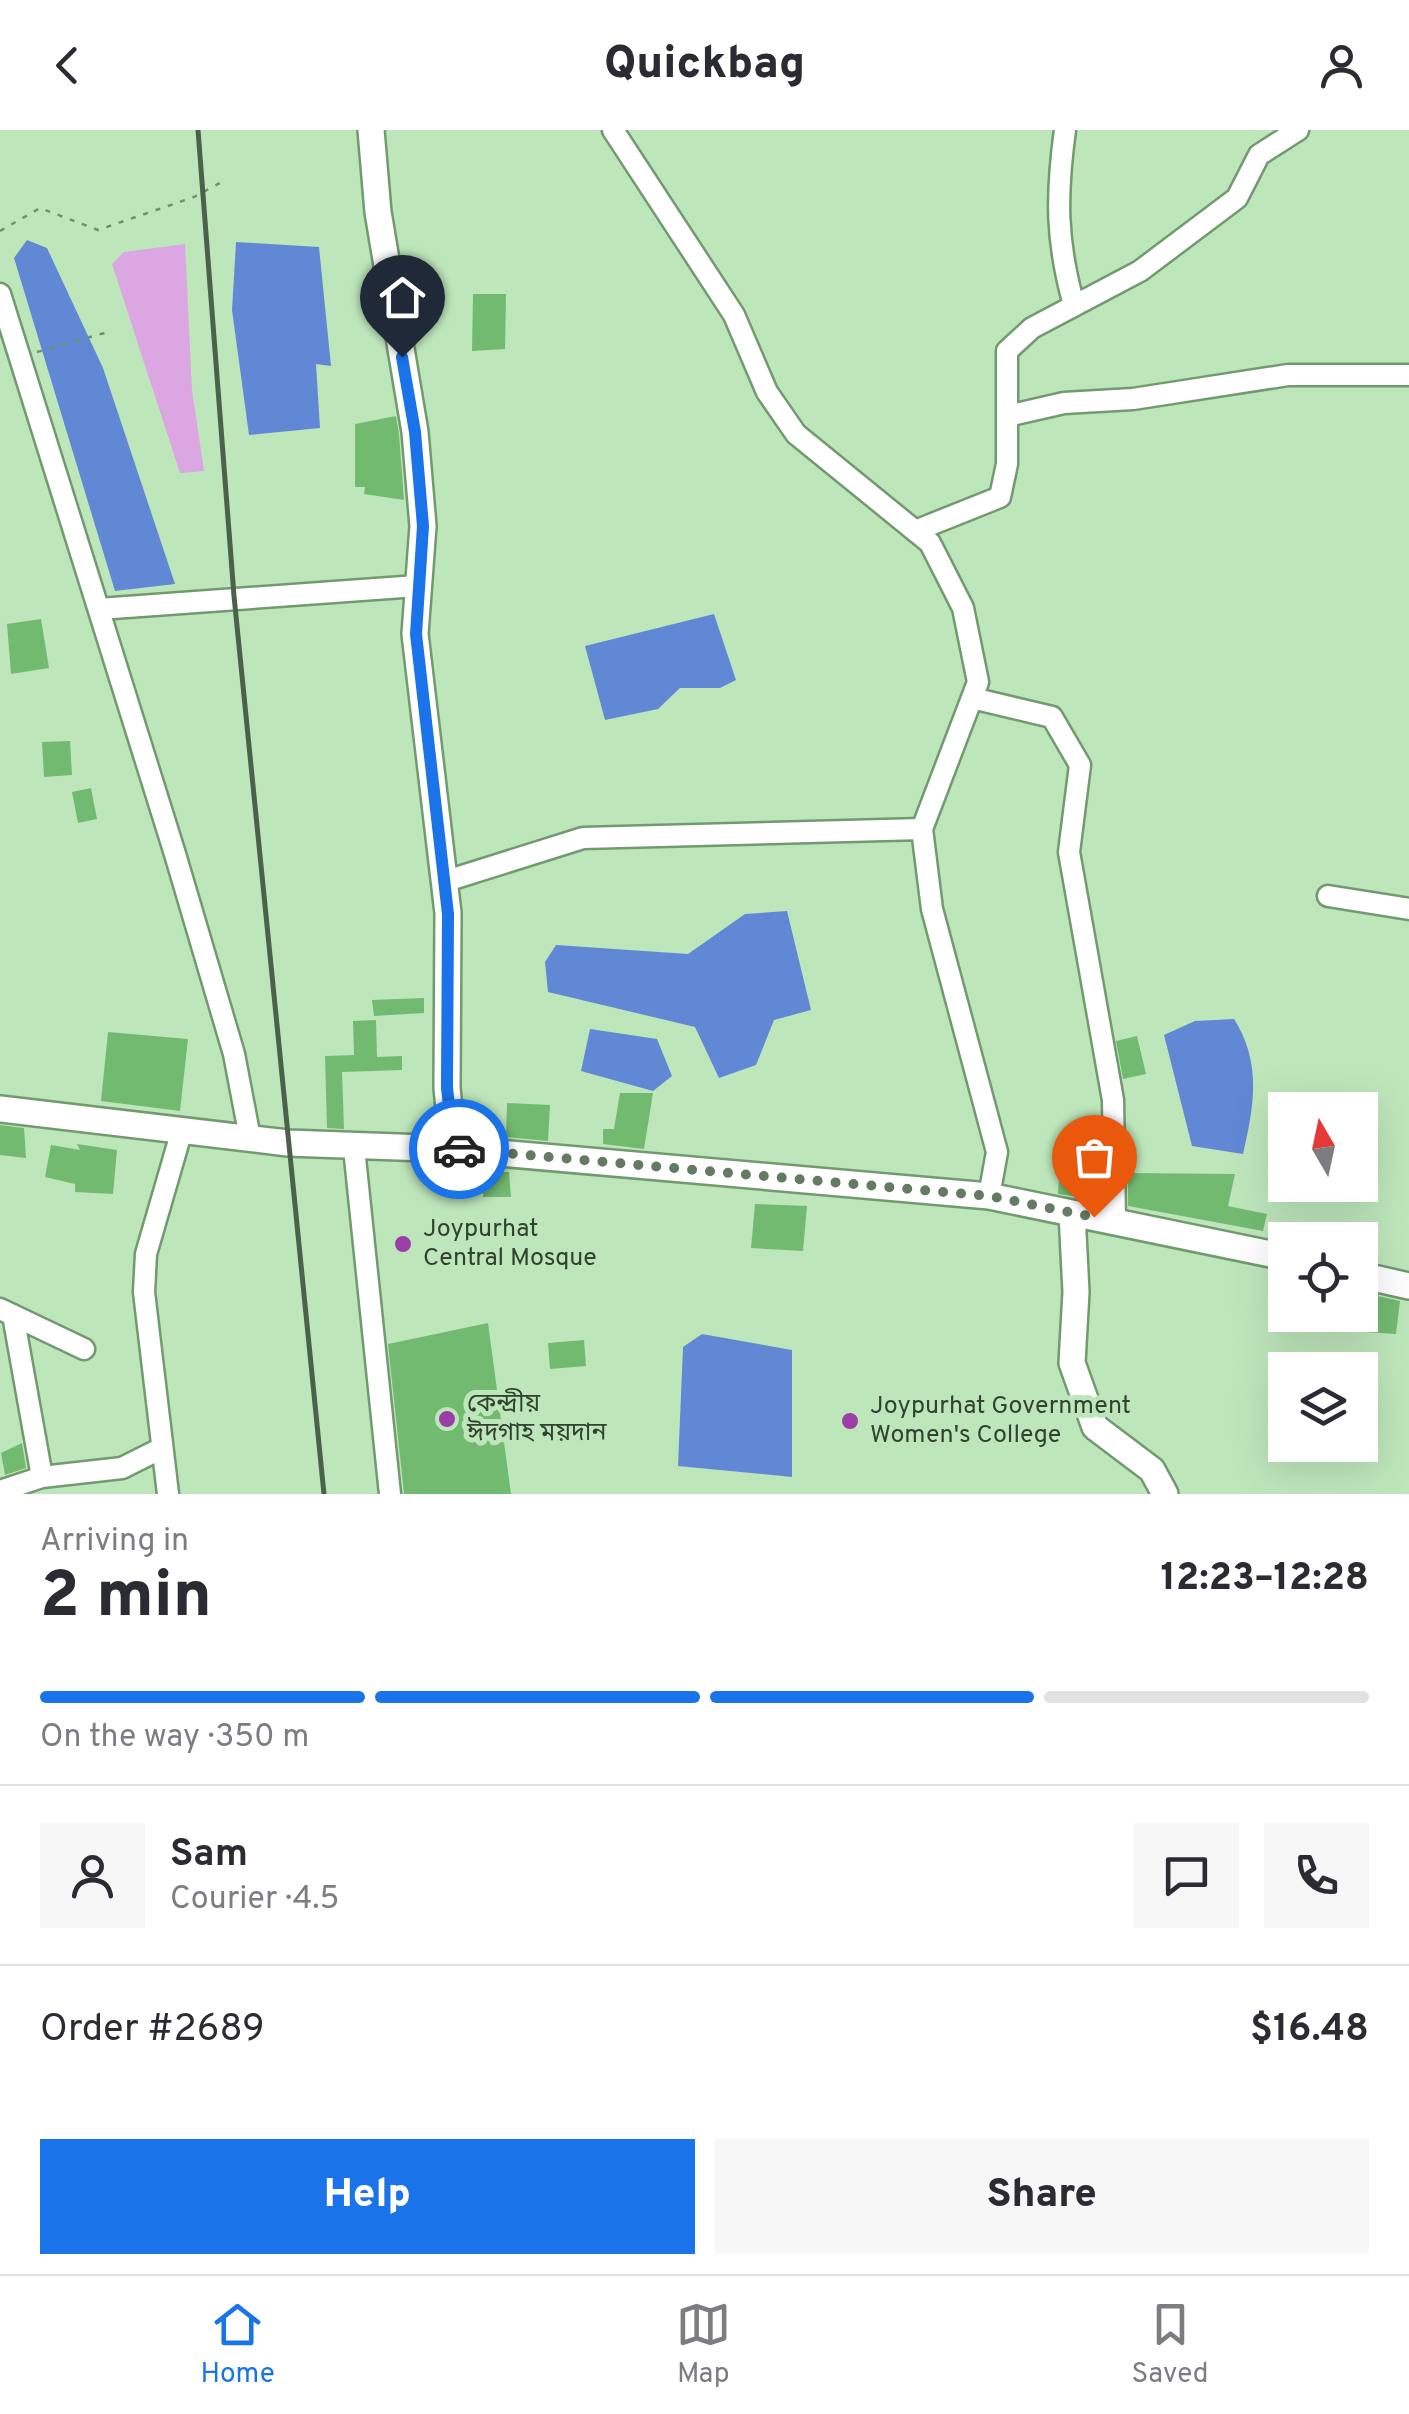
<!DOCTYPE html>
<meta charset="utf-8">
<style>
:root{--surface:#fff;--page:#f7f7f7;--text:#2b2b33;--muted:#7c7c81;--line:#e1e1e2;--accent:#1a73e8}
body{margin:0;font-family:Overpass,"Noto Sans Bengali",sans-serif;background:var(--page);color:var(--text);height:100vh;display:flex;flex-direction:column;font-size:38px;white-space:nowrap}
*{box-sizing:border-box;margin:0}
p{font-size:32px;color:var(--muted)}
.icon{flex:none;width:55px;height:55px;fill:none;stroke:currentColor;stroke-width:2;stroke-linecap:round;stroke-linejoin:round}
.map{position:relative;height:1364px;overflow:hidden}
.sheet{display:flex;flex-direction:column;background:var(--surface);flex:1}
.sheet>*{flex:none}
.needle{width:65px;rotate:351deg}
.controls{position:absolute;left:1268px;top:962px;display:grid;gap:20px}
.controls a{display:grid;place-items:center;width:110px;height:110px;border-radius:0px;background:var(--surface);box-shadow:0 10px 40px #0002;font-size:50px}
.pin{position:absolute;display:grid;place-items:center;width:85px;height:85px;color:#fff;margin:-102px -42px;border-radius:50% 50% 50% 0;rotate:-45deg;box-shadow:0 0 10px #0007}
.pin .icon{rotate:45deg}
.courier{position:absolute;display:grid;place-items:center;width:100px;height:100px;margin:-50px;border:8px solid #1a73e8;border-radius:50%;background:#fff;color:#222;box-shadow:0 2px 12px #0007}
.head em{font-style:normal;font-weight:800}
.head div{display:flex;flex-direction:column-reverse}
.head{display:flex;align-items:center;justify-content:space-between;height:170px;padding:0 40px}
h1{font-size:65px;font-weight:800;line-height:75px}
.bar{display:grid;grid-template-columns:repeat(4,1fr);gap:15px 10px;align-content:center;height:120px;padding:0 40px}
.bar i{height:12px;border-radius:8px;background:var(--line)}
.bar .active{background:var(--accent)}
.bar p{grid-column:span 4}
.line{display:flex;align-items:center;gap:25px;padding:0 40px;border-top:2px solid var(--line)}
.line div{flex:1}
.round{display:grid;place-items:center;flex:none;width:105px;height:105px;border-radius:0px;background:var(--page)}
.cta{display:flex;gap:20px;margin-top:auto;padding:20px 40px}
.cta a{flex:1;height:115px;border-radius:0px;background:var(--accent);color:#fff;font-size:40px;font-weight:800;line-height:115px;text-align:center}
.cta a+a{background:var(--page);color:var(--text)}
header{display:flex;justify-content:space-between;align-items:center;height:130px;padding:0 40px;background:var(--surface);font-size:45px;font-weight:800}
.menu{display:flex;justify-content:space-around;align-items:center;height:140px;border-top:2px solid var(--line);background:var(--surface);font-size:28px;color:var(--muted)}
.menu a{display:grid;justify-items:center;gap:5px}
.menu .active{color:var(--accent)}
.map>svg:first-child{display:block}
.green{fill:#dba6e1}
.water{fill:#6188d5}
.building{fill:#73ba71}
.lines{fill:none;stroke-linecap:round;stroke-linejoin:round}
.minor-casing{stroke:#739971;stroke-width:25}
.major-casing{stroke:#739971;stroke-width:30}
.path{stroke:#728e70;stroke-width:2.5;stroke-dasharray:5 8;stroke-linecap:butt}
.minor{stroke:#fff;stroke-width:20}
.major{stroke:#fff;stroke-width:25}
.rail{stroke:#4b614a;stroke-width:5}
.done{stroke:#627b61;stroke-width:10;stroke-dasharray:0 18}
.route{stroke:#1a73e8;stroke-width:12}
.poi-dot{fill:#9c3ea7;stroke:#bee6bb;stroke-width:4}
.labels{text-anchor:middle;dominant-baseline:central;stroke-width:10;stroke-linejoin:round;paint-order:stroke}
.poi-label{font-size:25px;fill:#314230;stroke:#bee6bb;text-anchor:start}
</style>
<header><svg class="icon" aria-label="back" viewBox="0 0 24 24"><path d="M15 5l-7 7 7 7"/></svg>Quickbag<svg class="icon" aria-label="person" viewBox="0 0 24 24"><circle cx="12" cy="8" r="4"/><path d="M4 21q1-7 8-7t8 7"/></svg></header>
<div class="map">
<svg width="1409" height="1364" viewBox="0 0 1409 1364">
<rect width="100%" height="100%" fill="#bee6bb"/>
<!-- green -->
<path class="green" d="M185,114L192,260L204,341L180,343L112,134L124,122Z"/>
<!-- water -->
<path class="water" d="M27,110L47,118L103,238L175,454L115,461L14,128Z
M236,112L319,117L331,236L316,234L320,298L249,305L232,180Z
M714,484L736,550L720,558H680L658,579L605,590L585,516Z
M787,781L811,880L774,890L756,935L719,948L695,897L548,862L545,832L556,815L688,824L745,784Z
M1234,889C1262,933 1254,976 1243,1024L1192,1016L1164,905L1195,891Z
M590,899L657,909L672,946L653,961L581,941Z
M702,1204L792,1220V1347L678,1336L683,1217Z"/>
<!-- building -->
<path class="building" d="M473,164H506L505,219L472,221Z
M396,286L399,304L404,370L364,364L365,357H355V294Z
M41,489L49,538L11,544L7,494Z
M70,611L72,645L44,647L42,612Z
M91,658L97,689L78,693L72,662Z
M424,868V883L374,886L372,870Z
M376,890L377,927L402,926V940L342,942L344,999L327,998L325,926L354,925L353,891Z
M108,902L188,909L180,981L101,971Z
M1137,906L1146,944L1123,949L1116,911Z
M620,963H653L644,1019L603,1014V999H614Z
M507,973L550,975L548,1011L506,1007Z
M0,995L24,998L26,1028L0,1025Z
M1092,1009H1100L1101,1070L1058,1064L1059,1048L1091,1049Z
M77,1014L117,1020L113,1064L75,1062V1054L45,1047L51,1015L80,1020Z
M484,1042H509L511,1067H483Z
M1128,1043L1235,1044L1228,1076L1267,1084L1263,1101L1128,1076Z
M755,1074L807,1076L803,1121L751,1118Z
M1360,1162L1400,1171L1396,1204L1349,1201L1351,1185H1360Z
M488,1193L511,1364H404L388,1214Z
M584,1210L586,1236L550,1239L548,1213Z
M22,1313L26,1338L5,1345L1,1323Z"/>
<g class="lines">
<defs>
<path id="minor" d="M613,0L734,185L767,262L796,304L930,413L963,478L978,552L922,699L932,779L997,1022L989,1066
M1065,0C1056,66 1056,111 1074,175
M0,164L175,724L234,924L250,1008
M1007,286L1064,273L1133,269L1288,245H1409
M915,401L1000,367L1007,334V221L1032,198L1140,141L1237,68L1259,25L1298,0
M99,479L417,456
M972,568L1052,587L1080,635L1069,722L1113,970L1115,1091
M443,752L583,708L922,699
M1328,766L1409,779
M354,1018L390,1364
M0,1179L84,1219
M13,1185L42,1347
M0,1361L42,1347L122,1338L162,1318
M168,1364L144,1162L146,1124L182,1000"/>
<path id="major" d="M371,0L378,82L415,302L423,396L415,504L448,783L447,958L453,1019
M0,979L288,1013L453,1019L989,1066L1285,1127
M1072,1083L1076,1162L1072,1233L1095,1297L1152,1340L1165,1364
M1360,1145L1409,1156"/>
</defs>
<!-- minor casing -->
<use href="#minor" class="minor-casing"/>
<!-- major casing -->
<use href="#major" class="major-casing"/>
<!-- path -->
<path class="path" d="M0,101L40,78L98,100L194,67L220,53
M37,222L108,202"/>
<!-- minor -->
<use href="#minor" class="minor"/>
<!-- major -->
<use href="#major" class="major"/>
<!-- rail -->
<path class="rail" d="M198,0L234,466L324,1364"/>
</g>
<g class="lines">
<!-- done -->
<path class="done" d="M459,1019L989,1066L1094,1087"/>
<!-- route -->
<path class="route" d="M402,227L415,302L423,396L416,504L448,784L447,958L454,1019H459"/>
</g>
<!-- markers -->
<g class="poi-dot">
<circle cx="403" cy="1114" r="10"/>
<circle cx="447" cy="1289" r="10"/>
<circle cx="850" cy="1291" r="10"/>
</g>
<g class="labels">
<!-- poi labels -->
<g class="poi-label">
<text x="423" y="1100">Joypurhat<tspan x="423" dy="29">Central Mosque</tspan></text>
<text x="467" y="1275">কেন্দ্রীয়<tspan x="467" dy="29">ঈদগাহ ময়দান</tspan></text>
<text x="870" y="1277">Joypurhat Government<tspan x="870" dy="29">Women's College</tspan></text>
</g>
</g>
</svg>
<div class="controls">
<a><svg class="needle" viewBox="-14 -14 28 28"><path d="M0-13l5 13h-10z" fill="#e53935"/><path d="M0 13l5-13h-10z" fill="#7c7c81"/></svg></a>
<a><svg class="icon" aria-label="locate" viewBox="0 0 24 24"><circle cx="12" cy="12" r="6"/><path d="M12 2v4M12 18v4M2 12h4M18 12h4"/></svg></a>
<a><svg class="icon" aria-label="layers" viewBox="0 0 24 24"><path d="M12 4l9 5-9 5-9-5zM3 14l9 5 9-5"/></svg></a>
</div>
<div class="pin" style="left:1094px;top:1087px;background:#ea580c"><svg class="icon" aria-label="bag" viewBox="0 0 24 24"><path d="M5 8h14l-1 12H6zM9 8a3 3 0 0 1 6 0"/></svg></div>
<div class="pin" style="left:402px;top:227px;background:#1f2937"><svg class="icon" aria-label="home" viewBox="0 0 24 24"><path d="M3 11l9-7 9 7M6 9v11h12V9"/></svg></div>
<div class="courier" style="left:459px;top:1019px"><svg class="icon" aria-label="car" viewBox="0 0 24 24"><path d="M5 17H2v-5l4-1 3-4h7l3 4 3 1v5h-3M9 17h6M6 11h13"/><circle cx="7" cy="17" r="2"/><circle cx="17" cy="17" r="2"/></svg></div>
</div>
<section class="sheet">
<div class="head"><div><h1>2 min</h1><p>Arriving in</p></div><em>12:23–12:28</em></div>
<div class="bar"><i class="active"></i><i class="active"></i><i class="active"></i><i></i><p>On the way · 350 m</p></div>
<div class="line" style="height:180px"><a class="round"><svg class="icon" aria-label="person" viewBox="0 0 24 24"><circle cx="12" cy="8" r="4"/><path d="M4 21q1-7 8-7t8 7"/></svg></a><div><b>Sam</b><p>Courier · 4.5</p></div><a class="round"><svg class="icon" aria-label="chat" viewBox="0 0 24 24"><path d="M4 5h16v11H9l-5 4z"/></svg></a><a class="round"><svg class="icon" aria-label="phone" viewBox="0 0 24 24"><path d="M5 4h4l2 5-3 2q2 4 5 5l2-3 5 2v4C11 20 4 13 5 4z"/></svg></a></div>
<div class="line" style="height:130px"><div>Order #2689</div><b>$16.48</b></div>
<div class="cta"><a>Help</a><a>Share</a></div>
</section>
<nav class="menu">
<a class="active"><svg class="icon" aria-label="home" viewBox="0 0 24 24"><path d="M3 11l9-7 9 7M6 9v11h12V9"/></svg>Home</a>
<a><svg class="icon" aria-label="map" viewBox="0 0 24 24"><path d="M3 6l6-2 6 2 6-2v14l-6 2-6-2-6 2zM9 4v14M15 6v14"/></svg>Map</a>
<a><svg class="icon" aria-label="saved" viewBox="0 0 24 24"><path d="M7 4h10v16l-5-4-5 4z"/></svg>Saved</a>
</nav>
